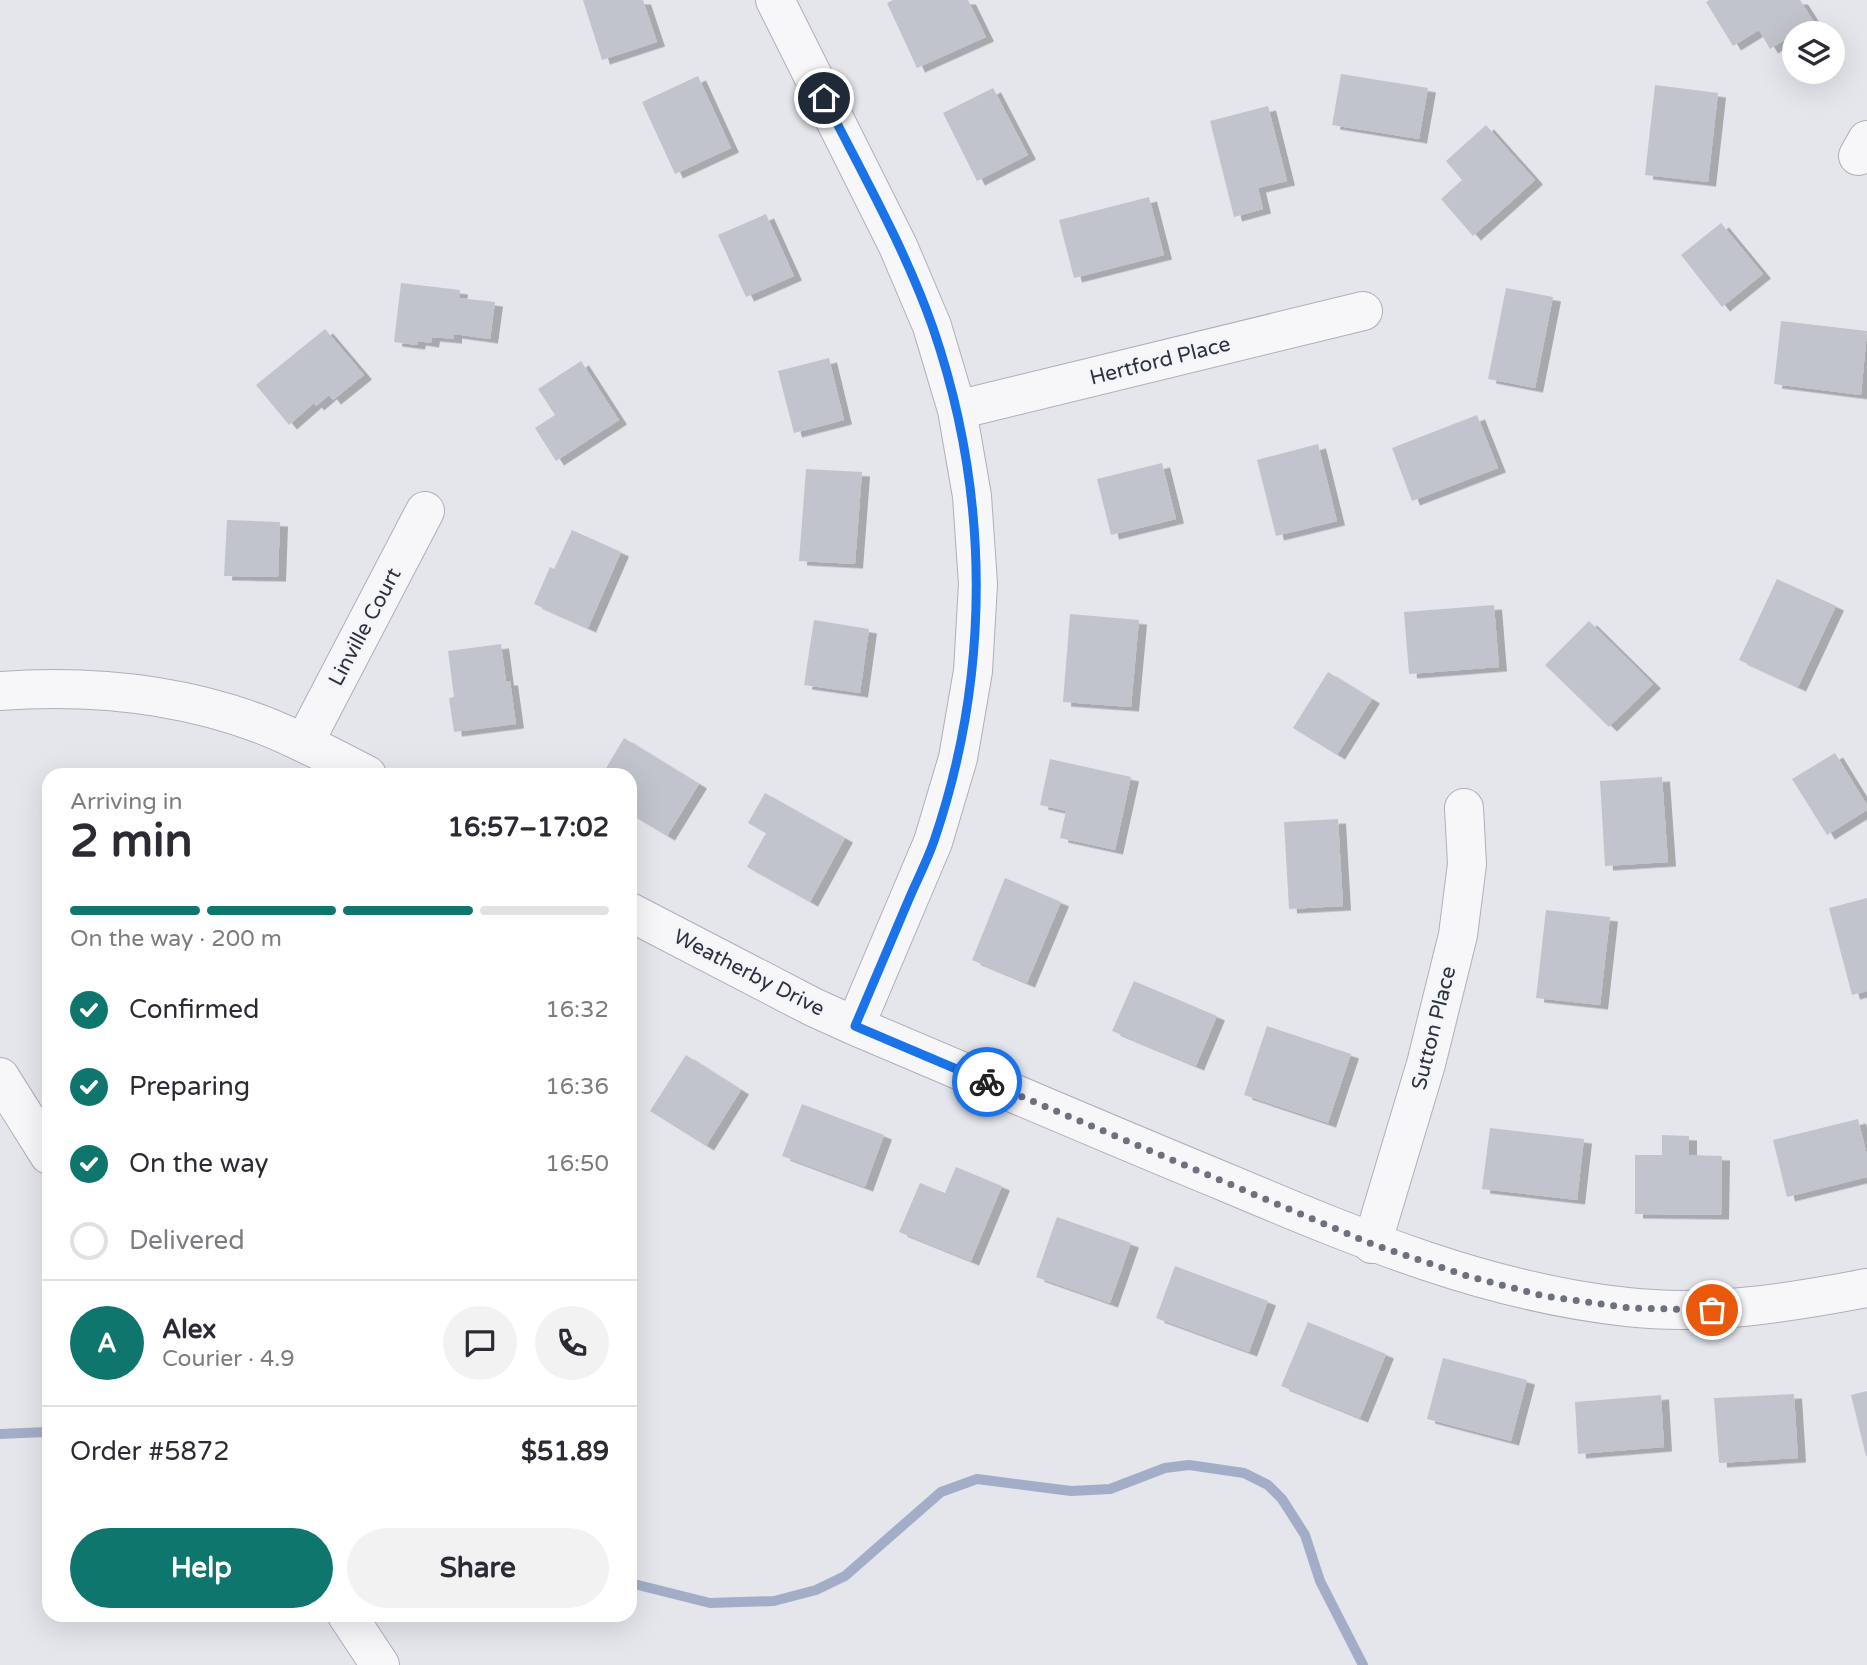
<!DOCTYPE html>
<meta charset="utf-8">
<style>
:root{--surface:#fff;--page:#f2f2f3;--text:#2b2b33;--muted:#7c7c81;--line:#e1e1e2;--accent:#0f766e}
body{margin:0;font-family:"Varela Round",sans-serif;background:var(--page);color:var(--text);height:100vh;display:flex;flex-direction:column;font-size:26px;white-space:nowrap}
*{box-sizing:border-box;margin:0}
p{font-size:23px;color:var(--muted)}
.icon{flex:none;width:38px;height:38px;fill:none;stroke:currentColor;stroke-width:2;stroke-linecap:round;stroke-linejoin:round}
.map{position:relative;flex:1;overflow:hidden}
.drawer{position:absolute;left:42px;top:768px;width:595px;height:854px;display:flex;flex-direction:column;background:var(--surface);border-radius:21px;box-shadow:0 7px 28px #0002}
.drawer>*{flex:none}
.controls{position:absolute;left:1782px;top:21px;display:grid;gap:14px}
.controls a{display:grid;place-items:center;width:63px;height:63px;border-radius:50%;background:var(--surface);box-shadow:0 7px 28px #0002;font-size:35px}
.pin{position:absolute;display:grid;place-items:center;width:60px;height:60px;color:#fff;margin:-30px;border:4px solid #fff;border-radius:50%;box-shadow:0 2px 7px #0007}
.courier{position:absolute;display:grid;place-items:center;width:70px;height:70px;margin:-35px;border:5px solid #1a73e8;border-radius:50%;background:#fff;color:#222;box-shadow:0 2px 9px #0007}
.overview em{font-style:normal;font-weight:700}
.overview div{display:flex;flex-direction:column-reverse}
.overview{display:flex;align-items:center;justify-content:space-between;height:119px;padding:0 28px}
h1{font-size:46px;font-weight:700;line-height:52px}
.bar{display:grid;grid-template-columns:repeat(4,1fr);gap:10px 7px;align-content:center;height:84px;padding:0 28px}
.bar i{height:9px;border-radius:5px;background:var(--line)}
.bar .active{background:var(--accent)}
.bar p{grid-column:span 4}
.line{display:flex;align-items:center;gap:18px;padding:0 28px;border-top:2px solid var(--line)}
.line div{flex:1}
.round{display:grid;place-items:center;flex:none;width:74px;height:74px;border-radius:37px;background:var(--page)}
ol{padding:0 28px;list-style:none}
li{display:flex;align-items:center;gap:21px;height:77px}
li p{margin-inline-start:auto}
li .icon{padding:7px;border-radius:50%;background:var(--accent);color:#fff;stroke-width:4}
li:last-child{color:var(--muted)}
li i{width:38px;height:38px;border:4px solid var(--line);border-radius:50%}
.button{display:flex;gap:14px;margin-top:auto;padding:14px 28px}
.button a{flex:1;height:80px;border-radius:42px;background:var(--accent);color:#fff;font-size:28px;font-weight:700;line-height:80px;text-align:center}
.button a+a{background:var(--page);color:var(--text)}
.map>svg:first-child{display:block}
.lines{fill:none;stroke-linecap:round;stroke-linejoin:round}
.stream{stroke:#a3adc8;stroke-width:10}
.building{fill:#c2c4cd;filter:url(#shadow)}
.minor-casing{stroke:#adb0b8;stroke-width:40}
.tertiary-casing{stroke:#adb0b8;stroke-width:40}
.minor{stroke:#f7f7f9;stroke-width:38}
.tertiary{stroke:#f7f7f9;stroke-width:38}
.done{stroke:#6d707d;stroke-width:7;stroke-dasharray:0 12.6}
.route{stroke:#1a73e8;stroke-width:9}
.labels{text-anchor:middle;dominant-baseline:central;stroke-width:5;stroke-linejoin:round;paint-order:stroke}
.street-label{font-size:21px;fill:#2d3142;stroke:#f4f5f8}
</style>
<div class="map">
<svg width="1867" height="1665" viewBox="0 0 1867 1665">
<defs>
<filter id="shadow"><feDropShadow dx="8" dy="4.5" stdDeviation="0" flood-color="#0004"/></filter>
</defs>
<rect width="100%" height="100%" fill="#e4e6eb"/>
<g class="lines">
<!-- stream -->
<path class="stream" d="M0,1434L45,1432L49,1435
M630,1583L710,1603L774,1601L816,1590L845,1576L941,1492L977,1479L1071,1491L1110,1489L1165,1468L1189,1465L1244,1473L1268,1485L1282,1499L1305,1535L1320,1581L1363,1665"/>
</g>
<!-- building -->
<path class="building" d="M583,0H643L657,42L602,60Z
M893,0H968L986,37L917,68L887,3Z
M1710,0H1800L1814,22L1770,49L1759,30L1733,46L1706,2Z
M1341,74L1428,88L1419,139L1332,125Z
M698,76L731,148L675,174L642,102Z
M1655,85L1718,93L1708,182L1645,175Z
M993,88L1028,155L977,181L943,113Z
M1268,106L1287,181L1258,188L1263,209L1234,217L1210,121Z
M1486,125L1535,180L1473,236L1441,199L1462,180L1446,161Z
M1149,197L1164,255L1074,278L1059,220Z
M766,214L794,276L746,297L718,235Z
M1721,223L1763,274L1722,307L1681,255Z
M401,283L460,290L459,298L495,302L490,339L454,334V339L432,337L431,343L418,341L417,345L394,342Z
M1506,288L1553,297L1535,388L1488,379Z
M1781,321L1867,331L1861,395L1774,384Z
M325,329L364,375L333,400L329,395L316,406L314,403L289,425L256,385Z
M829,358L844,420L794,433L778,371Z
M581,361L619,420L556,461L535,428L555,415L538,389Z
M1477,415L1498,468L1412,501L1392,448Z
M1318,444L1337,521L1276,536L1257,460Z
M1162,463L1176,519L1111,535L1097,479Z
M806,469L862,472L855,564L799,561Z
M227,520L280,522L278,577L224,576Z
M572,530L621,552L588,628L534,604L550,567L554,569Z
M1777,579L1836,606L1798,687L1739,660Z
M1494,605L1499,667L1409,674L1404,612Z
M1070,614L1139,620L1131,707L1063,702Z
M814,620L869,629L860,693L804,685Z
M1589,621L1653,684L1609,727L1545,665Z
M501,644L506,681H510L516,724L454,732L449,698L454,697L448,651Z
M1328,672L1372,699L1337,755L1293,728Z
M624,738L699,784L667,836L630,814V775H602Z
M1835,753L1867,805V810L1827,835L1792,779Z
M1050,759L1131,777L1115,850L1060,838L1066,811L1040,805Z
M1662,777L1668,862L1605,866L1600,781Z
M765,793L845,838L810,902L747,867L766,833L748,823Z
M1338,819L1343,906L1289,909L1284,822Z
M1005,878L1061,902L1027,983L972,960Z
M1867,898V991L1852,995L1829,908Z
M1546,910L1610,917L1600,1005L1536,998Z
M1134,981L1217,1016L1196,1066L1112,1031Z
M1267,1026L1351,1054L1328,1123L1244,1095Z
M686,1055L741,1090L706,1146L650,1111Z
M802,1104L884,1135L865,1187L782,1156Z
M1858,1119L1867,1155V1177L1787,1197L1773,1140Z
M1490,1128L1584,1139L1577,1200L1482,1189Z
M1662,1135L1689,1136V1155L1722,1156L1721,1215L1635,1214V1155H1662Z
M956,1167L1002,1186L971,1261L899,1232L920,1183L945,1193Z
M1057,1217L1131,1243L1110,1303L1036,1277Z
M1175,1266L1268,1301L1249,1352L1156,1318Z
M1308,1322L1386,1354L1360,1418L1281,1386Z
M1443,1358L1527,1380L1511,1441L1427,1419Z
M1867,1391V1456H1866L1851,1395Z
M1794,1394L1798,1458L1719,1463L1714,1398Z
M1661,1395L1664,1447L1578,1454L1575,1402Z"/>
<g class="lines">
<defs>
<path id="minor" d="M775,0L898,246L932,326L957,410L972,496L978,584L973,671L958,758L933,842L855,1026
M1858,156L1867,140
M957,410L1363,311
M0,691C87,685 177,693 260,724C297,738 332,757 367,775
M304,743L425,511
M630,912L813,1007L855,1026C978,1078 1101,1131 1225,1182C1356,1237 1485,1292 1627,1307C1708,1316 1788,1303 1867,1288
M1372,1244L1426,1064L1458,935L1467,864L1464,808"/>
<path id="tertiary" d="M0,1077L49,1155
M347,1615L380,1665"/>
</defs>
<!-- minor casing -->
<use href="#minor" class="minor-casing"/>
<!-- tertiary casing -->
<use href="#tertiary" class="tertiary-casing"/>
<!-- minor -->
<use href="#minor" class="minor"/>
<!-- tertiary -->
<use href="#tertiary" class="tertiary"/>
</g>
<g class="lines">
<!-- done -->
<path class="done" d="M987,1082L1372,1244L1467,1276L1544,1296L1630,1308L1712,1310"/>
<!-- route -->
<path class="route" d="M824,98C862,173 905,248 933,328C990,494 991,674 934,841C927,861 917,880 909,899C891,941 873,983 855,1026L987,1082"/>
</g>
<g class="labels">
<!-- street labels -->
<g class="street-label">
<text transform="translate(1160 361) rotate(-14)">Hertford Place</text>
<text transform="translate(365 627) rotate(-62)">Linville Court</text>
<text transform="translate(749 973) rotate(27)">Weatherby Drive</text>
<text transform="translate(1434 1028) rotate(-76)">Sutton Place</text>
</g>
</g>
</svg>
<div class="controls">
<a><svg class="icon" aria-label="layers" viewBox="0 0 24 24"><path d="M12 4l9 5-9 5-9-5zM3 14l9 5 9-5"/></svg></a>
</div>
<div class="pin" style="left:1712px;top:1310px;background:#ea580c"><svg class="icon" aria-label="bag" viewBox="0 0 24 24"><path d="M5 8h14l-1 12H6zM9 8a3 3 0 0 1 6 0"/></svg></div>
<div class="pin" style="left:824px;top:98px;background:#1f2937"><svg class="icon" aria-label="home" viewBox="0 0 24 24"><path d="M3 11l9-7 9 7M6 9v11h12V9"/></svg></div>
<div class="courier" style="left:987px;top:1082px"><svg class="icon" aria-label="bike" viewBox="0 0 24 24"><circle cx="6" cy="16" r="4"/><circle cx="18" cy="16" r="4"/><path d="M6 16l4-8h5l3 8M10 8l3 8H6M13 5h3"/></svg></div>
<section class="drawer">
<div class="overview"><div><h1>2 min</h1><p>Arriving in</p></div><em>16:57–17:02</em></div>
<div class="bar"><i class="active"></i><i class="active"></i><i class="active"></i><i></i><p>On the way · 200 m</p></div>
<ol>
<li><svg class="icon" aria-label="check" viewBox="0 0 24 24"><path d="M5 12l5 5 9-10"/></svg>Confirmed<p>16:32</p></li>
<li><svg class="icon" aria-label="check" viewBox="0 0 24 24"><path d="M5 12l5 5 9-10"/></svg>Preparing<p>16:36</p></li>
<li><svg class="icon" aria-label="check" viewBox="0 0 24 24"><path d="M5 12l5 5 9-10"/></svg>On the way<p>16:50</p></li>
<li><i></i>Delivered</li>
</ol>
<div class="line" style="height:126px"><b class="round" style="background:var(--accent);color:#fff">A</b><div><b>Alex</b><p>Courier · 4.9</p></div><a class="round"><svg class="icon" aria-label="chat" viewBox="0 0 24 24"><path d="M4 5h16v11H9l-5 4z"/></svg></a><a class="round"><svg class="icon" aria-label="phone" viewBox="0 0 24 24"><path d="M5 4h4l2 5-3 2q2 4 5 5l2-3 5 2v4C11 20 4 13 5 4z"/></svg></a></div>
<div class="line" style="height:91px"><div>Order #5872</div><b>$51.89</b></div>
<div class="button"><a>Help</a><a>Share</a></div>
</section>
</div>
